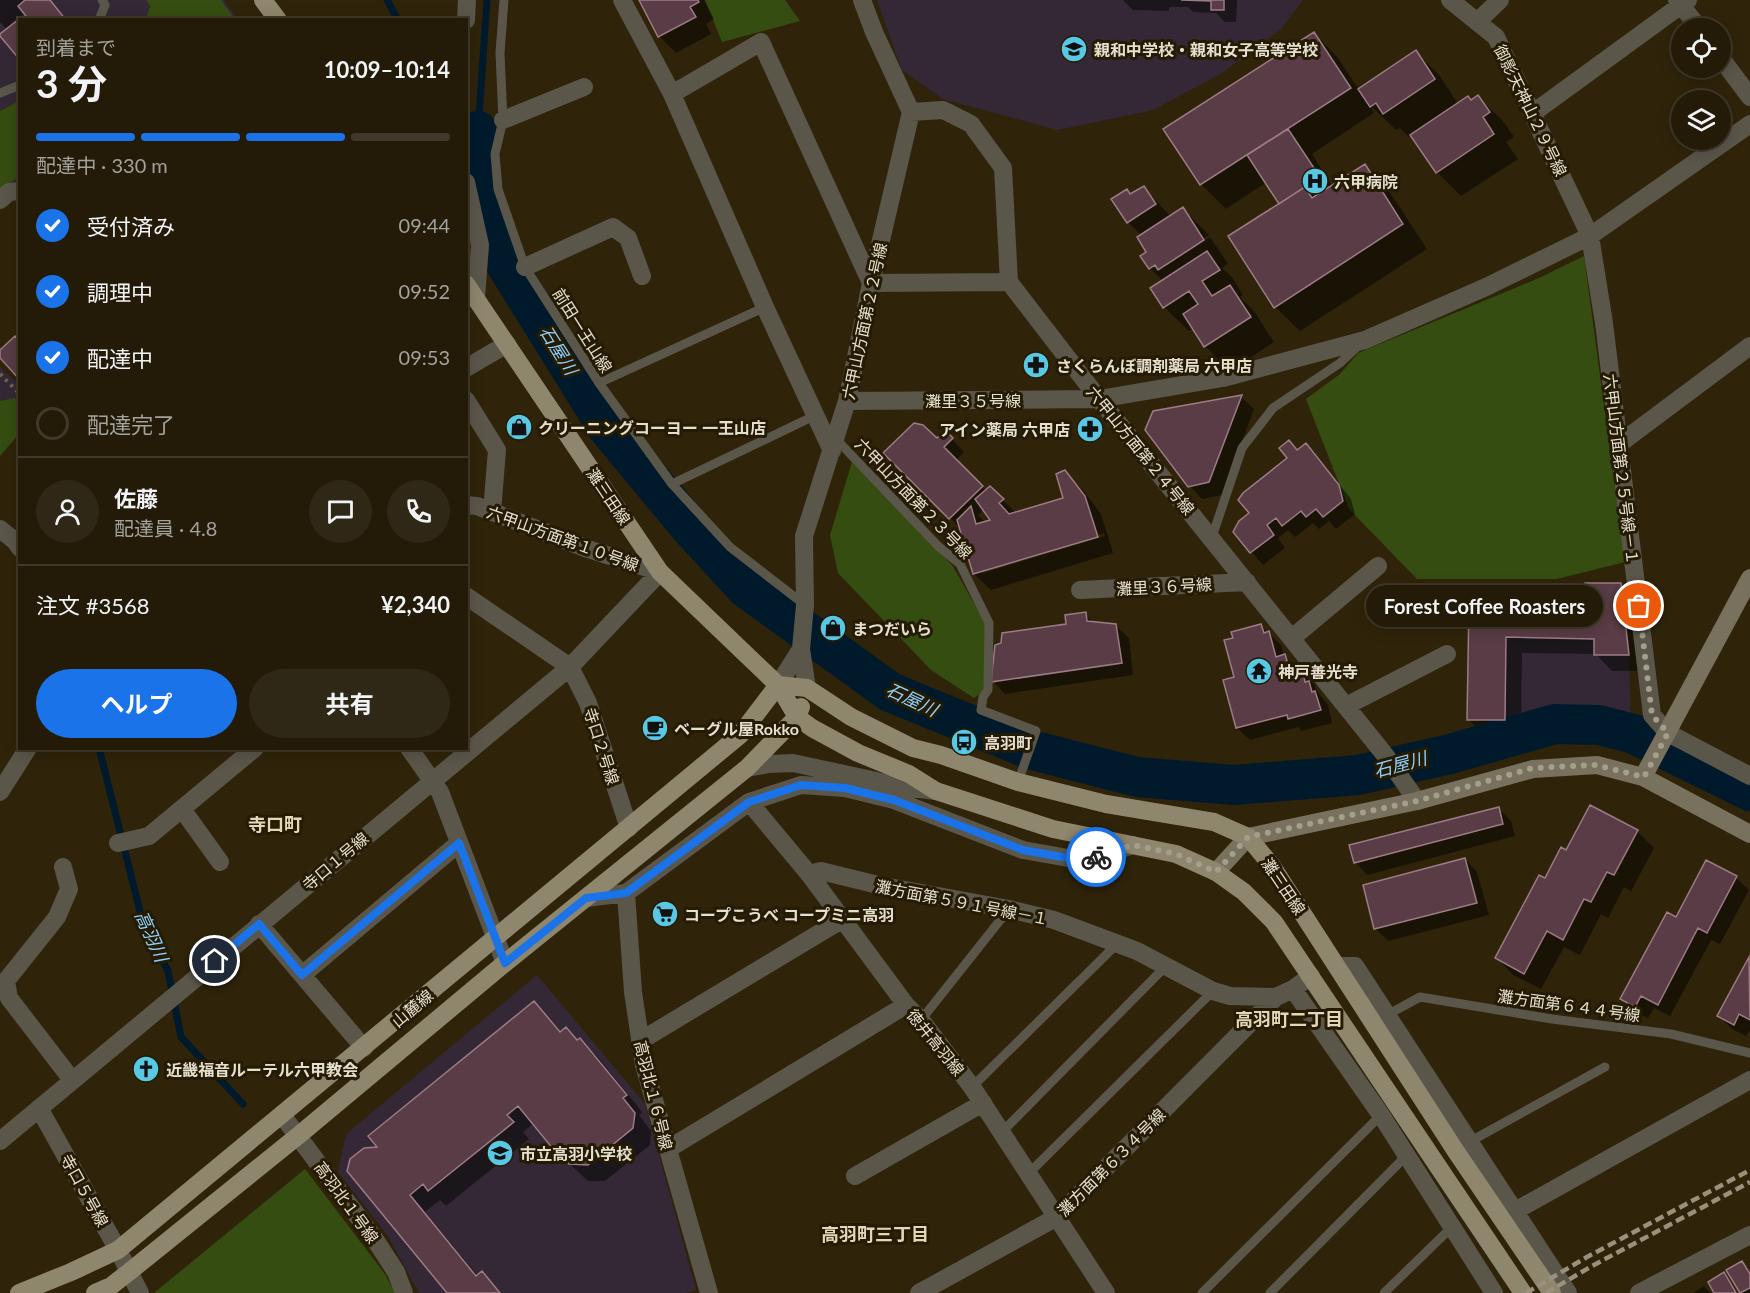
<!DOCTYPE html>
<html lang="ja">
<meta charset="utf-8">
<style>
:root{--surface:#231b08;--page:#2f2816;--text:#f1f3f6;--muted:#a3a19c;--line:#403929;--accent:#1a73e8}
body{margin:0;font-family:Lato,"Noto Sans JP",sans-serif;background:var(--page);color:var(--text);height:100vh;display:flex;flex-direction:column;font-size:22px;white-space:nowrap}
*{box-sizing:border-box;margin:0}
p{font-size:20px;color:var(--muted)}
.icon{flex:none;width:33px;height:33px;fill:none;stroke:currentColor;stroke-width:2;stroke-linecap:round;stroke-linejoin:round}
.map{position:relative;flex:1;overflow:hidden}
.panel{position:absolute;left:18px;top:18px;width:450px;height:732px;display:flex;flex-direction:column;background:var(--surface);border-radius:0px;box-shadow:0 3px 15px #0003,0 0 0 2px var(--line)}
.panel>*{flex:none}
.buttons{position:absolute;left:1671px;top:18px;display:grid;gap:12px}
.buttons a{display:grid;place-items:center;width:60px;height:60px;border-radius:50%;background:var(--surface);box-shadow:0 3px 15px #0003,0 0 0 2px var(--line);font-size:30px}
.pin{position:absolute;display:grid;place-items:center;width:51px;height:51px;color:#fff;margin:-26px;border:3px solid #fff;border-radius:50%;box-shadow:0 2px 6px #0007}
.courier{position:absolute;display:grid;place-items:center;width:60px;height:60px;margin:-30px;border:4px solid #1a73e8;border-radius:50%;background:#fff;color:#222;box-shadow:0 2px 8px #0007}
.bubble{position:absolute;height:42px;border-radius:21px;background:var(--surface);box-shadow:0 3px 15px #0003,0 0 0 2px var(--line);font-size:20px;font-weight:700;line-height:42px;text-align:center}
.headline em{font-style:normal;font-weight:700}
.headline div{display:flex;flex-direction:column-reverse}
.headline{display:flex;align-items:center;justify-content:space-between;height:102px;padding:0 18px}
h1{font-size:39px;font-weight:700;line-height:45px}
.bar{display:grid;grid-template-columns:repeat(4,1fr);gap:9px 6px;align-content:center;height:72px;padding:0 18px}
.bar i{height:8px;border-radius:4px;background:var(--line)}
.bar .selected{background:var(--accent)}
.bar p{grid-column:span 4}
.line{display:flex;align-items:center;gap:15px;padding:0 18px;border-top:2px solid var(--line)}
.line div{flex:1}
.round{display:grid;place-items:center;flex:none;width:63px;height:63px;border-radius:32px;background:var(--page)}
ol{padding:0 18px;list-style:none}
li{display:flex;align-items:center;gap:18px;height:66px}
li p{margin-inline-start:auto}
li .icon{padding:6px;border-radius:50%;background:var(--accent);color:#fff;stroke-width:4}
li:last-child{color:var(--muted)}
li i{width:33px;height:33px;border:3px solid var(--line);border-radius:50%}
.cta{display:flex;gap:12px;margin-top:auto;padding:12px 18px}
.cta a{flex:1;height:69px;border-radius:36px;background:var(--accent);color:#fff;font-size:24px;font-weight:700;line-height:69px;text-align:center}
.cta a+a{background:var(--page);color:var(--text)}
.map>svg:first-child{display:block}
.education{fill:#342836}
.green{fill:#364d11}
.shadow{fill:#0007;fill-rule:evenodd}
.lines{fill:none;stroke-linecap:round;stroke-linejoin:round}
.stream{stroke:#001a2c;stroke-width:7}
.river{stroke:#001a2c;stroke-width:40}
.building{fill:#593c45;stroke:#9c7b85;stroke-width:1.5}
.path{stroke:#6d644e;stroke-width:4;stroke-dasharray:3 4.5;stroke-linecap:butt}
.lane{stroke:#5a564a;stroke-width:9}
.street{stroke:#5a564a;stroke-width:18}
.secondary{stroke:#78715e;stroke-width:18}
.primary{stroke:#8f866e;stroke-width:18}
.rail{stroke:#99917d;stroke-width:4.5;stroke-dasharray:9 4.5;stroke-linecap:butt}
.done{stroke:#a59e8b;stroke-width:6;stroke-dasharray:0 10.8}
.route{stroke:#1a73e8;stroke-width:8}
.labels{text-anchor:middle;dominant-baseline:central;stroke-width:6;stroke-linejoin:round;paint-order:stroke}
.poi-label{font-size:16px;font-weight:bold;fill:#e5dfd0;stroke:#251b02;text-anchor:start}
.street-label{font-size:16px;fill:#e5dfd0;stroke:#251b02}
.water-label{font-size:18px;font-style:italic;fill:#8dcffe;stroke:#251b02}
.neighbourhood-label{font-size:18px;font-weight:bold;fill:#e4d6b8;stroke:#251b02}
</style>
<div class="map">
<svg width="1750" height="1293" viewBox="0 0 1750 1293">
<rect width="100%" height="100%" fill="#2f240a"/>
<!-- education -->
<path class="education" d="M0,0H224L238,19L20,20L19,196L0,210Z
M877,0H1303L1281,29L1222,73L1153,110L1058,130L943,99L902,70Z
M0,367L20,385L19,421L0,432Z
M1585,583H1621L1629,655L1631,722L1588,711L1561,710L1507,723L1504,720H1467L1469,602L1585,604Z
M537,975L645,1104L696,1290L686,1293H419L388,1236L338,1172L346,1134Z"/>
<!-- green -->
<path class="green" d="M146,0H221L235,19H146L150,6Z
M705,0H785L800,21L722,42Z
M19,101V177L0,189V111Z
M1584,256L1625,562L1557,579H1417L1349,509L1306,399L1340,374L1358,353L1539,278Z
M15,398L19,408V434L0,456V401Z
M852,462L952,565L987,626V689L974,698L931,670L838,573L830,535Z
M305,1169L385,1274L395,1293H154Z"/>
<!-- shadow -->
<path class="shadow" d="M0,0H50L66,20H31L26,13L18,19L20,21L7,30L0,22Z
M641,0H704L714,19L706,24L711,34L676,53L659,36Z
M1123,0H1237L1236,22H1225L1216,13L1193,12L1188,7H1169V11L1133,10Z
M1314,33L1338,58L1359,90L1416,52L1440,76L1458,104L1472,102L1478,97L1503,121L1514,137L1506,142L1518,159L1461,196L1437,172L1412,135L1409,137L1400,128L1396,130L1370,105L1374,113L1312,154L1333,187L1365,166L1389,191L1427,249L1300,331L1275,307L1281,204L1267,182L1226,209L1201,184L1165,129Z
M1144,188L1171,217L1183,209L1209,235L1162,265L1164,267L1210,237L1228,264L1222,268L1232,277L1243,295L1240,297L1254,311L1274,342L1230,371L1205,346L1193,328L1189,331L1164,307L1163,281L1150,268L1149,252L1142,236L1128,222L1131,196Z
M1241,397L1254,409L1222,495L1202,499L1190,486L1154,412Z
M945,432L964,452L956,460L986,491L990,488L1017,514L1065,499V472L1082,489L1101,514L1113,553L991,590L974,574L961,529L886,453L937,440ZM984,509L993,521L986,523L978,515ZM1104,533L1105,536L983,573V570Z
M1289,442L1298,451L1306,445L1318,458L1351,499L1355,514L1336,529L1329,521L1319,529L1313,523L1295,537L1288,530L1278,538L1285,548L1263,565L1235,532L1251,514L1289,458Z
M1621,585L1637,602L1645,671H1612L1596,654L1522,653L1521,736H1485L1468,719L1470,603L1587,605Z
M1085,614L1095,624L1116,626L1129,638L1133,675L1005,694L993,681L1003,645L1068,626Z
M1261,626L1281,645L1284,656L1297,668L1299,673H1302L1315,685L1316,690L1328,705L1332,723L1302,731L1298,727L1250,740L1237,728L1236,678Z
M1498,808L1511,821L1515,836L1367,875L1355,862Z
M1637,831L1654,848L1631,891L1624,887L1608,918L1601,914L1580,955L1564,947L1541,989L1513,975L1497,958L1545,880Z
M1465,859L1477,872L1489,915L1388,941L1376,929L1365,886Z
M1736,878L1749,890L1720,944L1711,940L1670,1016L1654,1008L1648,1018L1635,1012L1622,999L1676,919Z
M1749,959L1750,1030L1746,1036L1732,1029L1719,1016Z
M534,1003L562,1033L578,1041L580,1040L597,1056L642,1112L639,1115L651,1131L650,1145L605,1181H588L559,1154L534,1123L523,1132L529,1139L446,1206L440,1200L425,1212L478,1276L482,1273L501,1293H449L379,1148Z
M1742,1263L1750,1274V1293H1742L1728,1271Z
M1704,1286L1710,1293H1693Z"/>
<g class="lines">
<!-- stream -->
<path class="stream" d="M387,0L398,20
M466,121L478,131
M478,131L487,0
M99,748L144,927L168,971L181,1037L243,1104"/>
<!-- river -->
<path class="river" d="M478,131L482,189L502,258L607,427L689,526L746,588L890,692L1032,750L1137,777L1234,785L1358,775L1450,754L1555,724L1599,725L1634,734L1750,791"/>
</g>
<!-- building -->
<path class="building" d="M25,0H50L66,20H29L18,6Z
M639,0H698L699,2L690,7L696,17L658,37Z
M1181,0H1224V10H1211V1Z
M19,19L20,20V60L0,36V34Z
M1314,32L1351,88L1200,185L1163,129Z
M1416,50L1435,79L1383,114L1376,103L1370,107L1358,89Z
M1478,95L1490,112L1483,117L1494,134L1436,173L1410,135L1468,96L1471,100Z
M1288,129L1320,177L1279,204L1247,155Z
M1365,164L1403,224L1274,308L1228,236L1305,187L1312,198Z
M1144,186L1156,204L1127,223L1111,199L1127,189L1130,194Z
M1183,207L1204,240L1158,270L1155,265L1149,269L1140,256L1146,252L1137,237Z
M1207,251L1220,270L1202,281L1212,296L1230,285L1251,317L1204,347L1183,314L1198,304L1189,291L1163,308L1150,288Z
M15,336L20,341V380L0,358V350Z
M1242,395L1209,482L1188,487L1145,430L1153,411Z
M914,423L923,425L937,438L945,430L953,438L944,447L983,486L949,519L883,453Z
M1289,440L1297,450L1306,443L1339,485L1343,501L1323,517L1316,509L1306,517L1301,511L1282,526L1276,518L1267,525L1274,535L1250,553L1233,532L1239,521L1249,513L1238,500L1243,493L1287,458L1279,448Z
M1065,470L1085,496L1098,537L973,574L957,520L971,506L976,524L990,520L975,499L990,486L1004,499L999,503L1009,514L1063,498L1056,474Z
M1585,583H1621L1629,655H1594V639L1506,637L1505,720H1467L1469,602L1585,604Z
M1086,612L1087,621L1116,624L1122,663L991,682L995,645L1001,643L1002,633L1066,624L1065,615Z
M1261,624L1264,633L1269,631L1276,657L1285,654L1291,674L1303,671L1305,682L1309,681L1312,692L1315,691L1321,710L1288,719L1287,715L1236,728L1223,680L1234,677L1224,640L1233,638L1231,632Z
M1590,805L1638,830L1614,875L1607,872L1591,902L1584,899L1563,940L1547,931L1524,974L1495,958L1539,875L1545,878L1561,847L1566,850Z
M1499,807L1503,824L1354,863L1349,845Z
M1465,858L1477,903L1374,929L1363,885Z
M1706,860L1737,876L1707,933L1698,928L1658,1005L1641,996L1635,1007L1620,999L1667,912L1676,917Z
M1749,957L1750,1020L1739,1014L1734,1025L1717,1016Z
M534,1001L560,1032L566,1027L577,1040L580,1038L627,1095L623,1098L635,1113L633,1128L588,1165L569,1164L560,1153L558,1155L518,1106L507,1115L514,1122L428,1191L423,1184L410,1195L476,1276L482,1271L500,1293H447L347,1171L350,1159L364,1148L377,1147L368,1136Z
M1742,1261L1750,1274V1288L1740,1293L1726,1270Z
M1724,1272L1736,1293H1714L1708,1282Z"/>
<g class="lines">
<!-- path -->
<path class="path" d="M0,374L20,394"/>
<!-- lane -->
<path class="lane" d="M504,0L500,53L503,120L495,154L498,189L525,267L599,383L672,484L730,547L805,605
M99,20L105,5L102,0
M0,93L20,85
M599,383L765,307
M836,439L938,546L960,564L989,623L988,690L983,697L981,710L1036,731L1018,782
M672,484L814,416
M1212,537L1242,448L1273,408L1340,363L1357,347
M1387,1015L1420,997L1552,1019L1671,1034L1750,1053
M921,1020L1009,909
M972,1087L1117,944
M1002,1132L1166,966
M1469,1142L1605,1067
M1029,1173L1213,991
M1202,1293L1381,1115
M1270,1293L1407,1155
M1384,1293L1453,1226"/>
<!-- street -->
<path class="street" d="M622,0L672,94L765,307L832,451
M1450,0L1496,37L1590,236L1604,323L1652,715L1668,733L1750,776
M1677,0L1699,28
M466,20L467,0
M1477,22L1500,0
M1720,57L1750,97
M672,94L761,42L871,283L1009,282
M911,112L943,110L971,124L1003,168L1009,282L1099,399L1385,755L1417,801
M1533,113L1688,0
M503,120L584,87
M466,182L480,245L476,298
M0,200L9,192L20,191
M525,267L613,227L628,238L642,276
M466,368L507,344
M466,400L497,450L492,512
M847,401L1099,399L1223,378L1365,340L1486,287L1590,236L1750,124
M1619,444L1750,346
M0,529L15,541L20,548
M1080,590L1247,582
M466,596L570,667L588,703L629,828
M1292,638L1378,566
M778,685L801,649
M807,688L801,649L805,605L804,536L847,401L871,283L911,112L874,32L862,0
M1346,706L1447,654
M409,748L440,792L505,963
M747,768L769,764L793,763L904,787L936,791
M0,792L28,748
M749,802L809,874L906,1005L921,1020L972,1087L1106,1293
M182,809L220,862
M118,843L149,836L255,748
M63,867L69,889L57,917L6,981L9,998L72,1080
M809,874L821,871L878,885L1009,909L1054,920L1137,951L1213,991L1230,996L1276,997L1293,989L1311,976
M626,893L633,992L644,1065L709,1293
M586,898L626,893L749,802L801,785L845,788L894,800L1023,850L1085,861L1133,845
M259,924L364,1048
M1337,966H1355L1568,1293
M302,975L459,843
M1293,989L1381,1115L1494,1293
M640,1041L843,919
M39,1108L118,1250L140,1293
M282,1115L374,1238L396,1272L404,1293
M0,1141L570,667L660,572L588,549L477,506L466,505
M668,1149L906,1005
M855,1176L983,1103
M1515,1211L1750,1080
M919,1293L1057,1217L1276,997
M1639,1293L1750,1235"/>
<!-- secondary -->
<path class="secondary" d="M1643,777L1750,578
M1216,872L1248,837L1417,801L1533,769L1597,765L1643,777L1750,834"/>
<!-- primary -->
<path class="primary" d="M263,0L278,20
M466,284L660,572L778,685L797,717L812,728L858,753L909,774L936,791L1053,829L1176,854L1216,872L1244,892L1274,922L1523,1293
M778,685L807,688L851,717L913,748L941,755L1018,782L1106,804L1214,822L1248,837L1272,866L1455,1150L1552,1293
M19,1293L71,1272L118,1250L740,735L778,685
M95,1293L111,1286L129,1272L299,1135L505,963L747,768L797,717L801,707"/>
<!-- rail -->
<path class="rail" d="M1526,1293L1587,1257L1750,1170
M1546,1293L1592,1266L1750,1182"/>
</g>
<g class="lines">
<!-- done -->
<path class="done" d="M1096,857L1133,845L1176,854L1216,872L1248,837L1417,801L1533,768L1596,765L1644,777L1668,733L1652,715L1639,606"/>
<!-- route -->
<path class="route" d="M215,961L259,924L302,975L459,843L505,963L586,898L626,893L749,802L801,785L845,788L894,800L1023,850L1085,861L1096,857"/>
</g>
<!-- icons -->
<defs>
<symbol id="school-disc" viewBox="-11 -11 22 22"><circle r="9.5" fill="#59c8e5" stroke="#251b02"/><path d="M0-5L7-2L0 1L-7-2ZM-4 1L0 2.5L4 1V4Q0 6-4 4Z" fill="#111"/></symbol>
<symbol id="hospital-disc" viewBox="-11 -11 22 22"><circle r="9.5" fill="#59c8e5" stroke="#251b02"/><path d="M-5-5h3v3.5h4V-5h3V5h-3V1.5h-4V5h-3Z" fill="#111"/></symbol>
<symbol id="pharmacy-disc" viewBox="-11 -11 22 22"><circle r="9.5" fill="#59c8e5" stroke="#251b02"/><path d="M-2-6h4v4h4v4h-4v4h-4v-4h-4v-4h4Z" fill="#111"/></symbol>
<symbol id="shop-disc" viewBox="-11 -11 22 22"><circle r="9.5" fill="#59c8e5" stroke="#251b02"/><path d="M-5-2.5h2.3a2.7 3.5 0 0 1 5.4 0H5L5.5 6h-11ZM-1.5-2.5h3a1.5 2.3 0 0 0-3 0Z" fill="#111"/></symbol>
<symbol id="temple-disc" viewBox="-11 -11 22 22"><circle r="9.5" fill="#59c8e5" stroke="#251b02"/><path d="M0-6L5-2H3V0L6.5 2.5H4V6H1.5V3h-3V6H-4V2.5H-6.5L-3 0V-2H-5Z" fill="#111"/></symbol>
<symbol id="cafe-disc" viewBox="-11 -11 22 22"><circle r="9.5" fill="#59c8e5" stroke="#251b02"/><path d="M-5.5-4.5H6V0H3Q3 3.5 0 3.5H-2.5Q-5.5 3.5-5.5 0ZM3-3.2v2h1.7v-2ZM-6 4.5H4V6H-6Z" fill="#111"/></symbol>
<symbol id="bus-disc" viewBox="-11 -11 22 22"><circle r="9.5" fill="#59c8e5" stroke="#251b02"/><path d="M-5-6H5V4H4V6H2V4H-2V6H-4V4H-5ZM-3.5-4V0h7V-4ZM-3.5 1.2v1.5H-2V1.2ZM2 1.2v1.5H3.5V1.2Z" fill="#111"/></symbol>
<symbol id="supermarket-disc" viewBox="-11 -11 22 22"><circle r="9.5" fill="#59c8e5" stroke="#251b02"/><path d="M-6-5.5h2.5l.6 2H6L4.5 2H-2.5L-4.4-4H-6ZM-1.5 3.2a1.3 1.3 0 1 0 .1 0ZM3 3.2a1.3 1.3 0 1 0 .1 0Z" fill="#111"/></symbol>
<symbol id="church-disc" viewBox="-11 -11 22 22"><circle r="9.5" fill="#59c8e5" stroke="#251b02"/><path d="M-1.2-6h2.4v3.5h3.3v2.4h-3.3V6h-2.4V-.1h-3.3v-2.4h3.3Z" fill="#111"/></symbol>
</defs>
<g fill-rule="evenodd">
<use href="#school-disc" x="1059" y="34" width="30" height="30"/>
<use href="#hospital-disc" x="1300" y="166" width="30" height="30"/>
<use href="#pharmacy-disc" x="1021" y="350" width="30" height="30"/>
<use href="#shop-disc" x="504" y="412" width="30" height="30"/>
<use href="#pharmacy-disc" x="1075" y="414" width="30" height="30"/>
<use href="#shop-disc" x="818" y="613" width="30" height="30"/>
<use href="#temple-disc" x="1244" y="656" width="30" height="30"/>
<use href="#cafe-disc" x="640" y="713" width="30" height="30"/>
<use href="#bus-disc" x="949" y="727" width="30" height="30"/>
<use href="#supermarket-disc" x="650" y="899" width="30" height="30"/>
<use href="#church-disc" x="131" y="1054" width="30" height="30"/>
<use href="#school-disc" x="485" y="1138" width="30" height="30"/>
</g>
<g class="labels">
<!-- poi labels -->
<g class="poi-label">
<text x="1094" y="49">親和中学校・親和女子高等学校</text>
<text x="1334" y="181">六甲病院</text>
<text x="1056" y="365">さくらんぼ調剤薬局 六甲店</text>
<text x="538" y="427">クリーニングコーヨー 一王山店</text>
<text x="1070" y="429" text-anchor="end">アイン薬局 六甲店</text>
<text x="852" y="628">まつだいら</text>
<text x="1278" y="671">神戸善光寺</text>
<text x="674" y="728">ベーグル屋Rokko</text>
<text x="984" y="742">高羽町</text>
<text x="684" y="914">コープこうべ コープミニ高羽</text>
<text x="166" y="1069">近畿福音ルーテル六甲教会</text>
<text x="520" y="1153">市立高羽小学校</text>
</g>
<!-- street labels -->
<g class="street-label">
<text transform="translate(1531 110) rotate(64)">御影天神山２９号線</text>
<text transform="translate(864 321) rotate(-78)">六甲山方面第２２号線</text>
<text transform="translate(583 330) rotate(58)">前田一王山線</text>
<text x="973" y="400">灘里３５号線</text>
<text transform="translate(1141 450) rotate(51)">六甲山方面第２４号線</text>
<text transform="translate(1622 469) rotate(83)">六甲山方面第２５号線－１</text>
<text transform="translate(609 496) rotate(56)">灘三田線</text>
<text transform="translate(914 498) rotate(46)">六甲山方面第２３号線</text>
<text transform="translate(563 538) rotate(20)">六甲山方面第１０号線</text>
<text transform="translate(1164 586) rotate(-3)">灘里３６号線</text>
<text transform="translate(602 746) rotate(72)">寺口２号線</text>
<text transform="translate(335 861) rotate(-40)">寺口１号線</text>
<text transform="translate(1284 886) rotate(56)">灘三田線</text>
<text transform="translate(962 902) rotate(11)">灘方面第５９１号線－１</text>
<text transform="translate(1569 1005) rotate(8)">灘方面第６４４号線</text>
<text transform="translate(412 1008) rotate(-40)">山麓線</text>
<text transform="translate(936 1042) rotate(51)">徳井高羽線</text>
<text transform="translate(654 1095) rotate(76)">高羽北１６号線</text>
<text transform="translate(1111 1162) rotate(-45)">灘方面第６３４号線</text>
<text transform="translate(85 1190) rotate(61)">寺口５号線</text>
<text transform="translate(347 1202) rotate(54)">高羽北１号線</text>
</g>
<!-- water labels -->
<g class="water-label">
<text transform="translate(559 350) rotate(58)">石屋川</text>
<text transform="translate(912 699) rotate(25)">石屋川</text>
<text transform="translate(1400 764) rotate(-15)">石屋川</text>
<text transform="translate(152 936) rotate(66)">高羽川</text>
</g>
<!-- neighbourhood labels -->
<g class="neighbourhood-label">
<text x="275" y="824">寺口町</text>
<text x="1289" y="1019">高羽町二丁目</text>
<text x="875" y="1234">高羽町三丁目</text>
</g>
</g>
</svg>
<div class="buttons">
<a><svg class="icon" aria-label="locate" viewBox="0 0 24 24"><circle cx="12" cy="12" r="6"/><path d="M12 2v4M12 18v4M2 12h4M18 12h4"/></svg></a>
<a><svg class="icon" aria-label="layers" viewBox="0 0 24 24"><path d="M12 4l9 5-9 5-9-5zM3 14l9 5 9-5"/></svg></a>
</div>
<div class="pin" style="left:1639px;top:606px;background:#ea580c"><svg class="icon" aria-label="bag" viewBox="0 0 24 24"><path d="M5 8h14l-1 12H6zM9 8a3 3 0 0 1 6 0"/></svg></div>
<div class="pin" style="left:215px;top:961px;background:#1f2937"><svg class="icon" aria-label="home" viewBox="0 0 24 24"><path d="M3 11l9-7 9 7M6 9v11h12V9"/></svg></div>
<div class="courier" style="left:1096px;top:857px"><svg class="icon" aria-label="bike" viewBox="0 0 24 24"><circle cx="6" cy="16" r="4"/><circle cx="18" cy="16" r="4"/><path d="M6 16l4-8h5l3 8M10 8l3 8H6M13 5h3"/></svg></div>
<div class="bubble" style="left:1366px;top:585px;width:237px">Forest Coffee Roasters</div>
<section class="panel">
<div class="headline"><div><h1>3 分</h1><p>到着まで</p></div><em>10:09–10:14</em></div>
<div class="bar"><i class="selected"></i><i class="selected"></i><i class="selected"></i><i></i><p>配達中 · 330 m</p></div>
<ol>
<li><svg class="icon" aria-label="check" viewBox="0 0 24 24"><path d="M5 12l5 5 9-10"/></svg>受付済み<p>09:44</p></li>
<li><svg class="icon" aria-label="check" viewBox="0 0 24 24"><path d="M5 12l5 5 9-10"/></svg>調理中<p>09:52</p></li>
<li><svg class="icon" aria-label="check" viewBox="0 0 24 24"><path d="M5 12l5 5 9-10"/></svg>配達中<p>09:53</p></li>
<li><i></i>配達完了</li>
</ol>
<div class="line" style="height:108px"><a class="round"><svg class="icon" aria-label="person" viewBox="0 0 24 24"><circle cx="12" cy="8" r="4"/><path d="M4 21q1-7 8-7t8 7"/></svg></a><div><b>佐藤</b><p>配達員 · 4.8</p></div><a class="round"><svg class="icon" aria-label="chat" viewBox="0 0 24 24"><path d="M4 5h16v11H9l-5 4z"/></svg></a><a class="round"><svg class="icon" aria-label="phone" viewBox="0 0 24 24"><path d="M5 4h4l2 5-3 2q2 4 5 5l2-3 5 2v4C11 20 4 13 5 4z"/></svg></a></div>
<div class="line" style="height:78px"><div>注文 #3568</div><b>¥2,340</b></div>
<div class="cta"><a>ヘルプ</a><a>共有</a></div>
</section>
</div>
